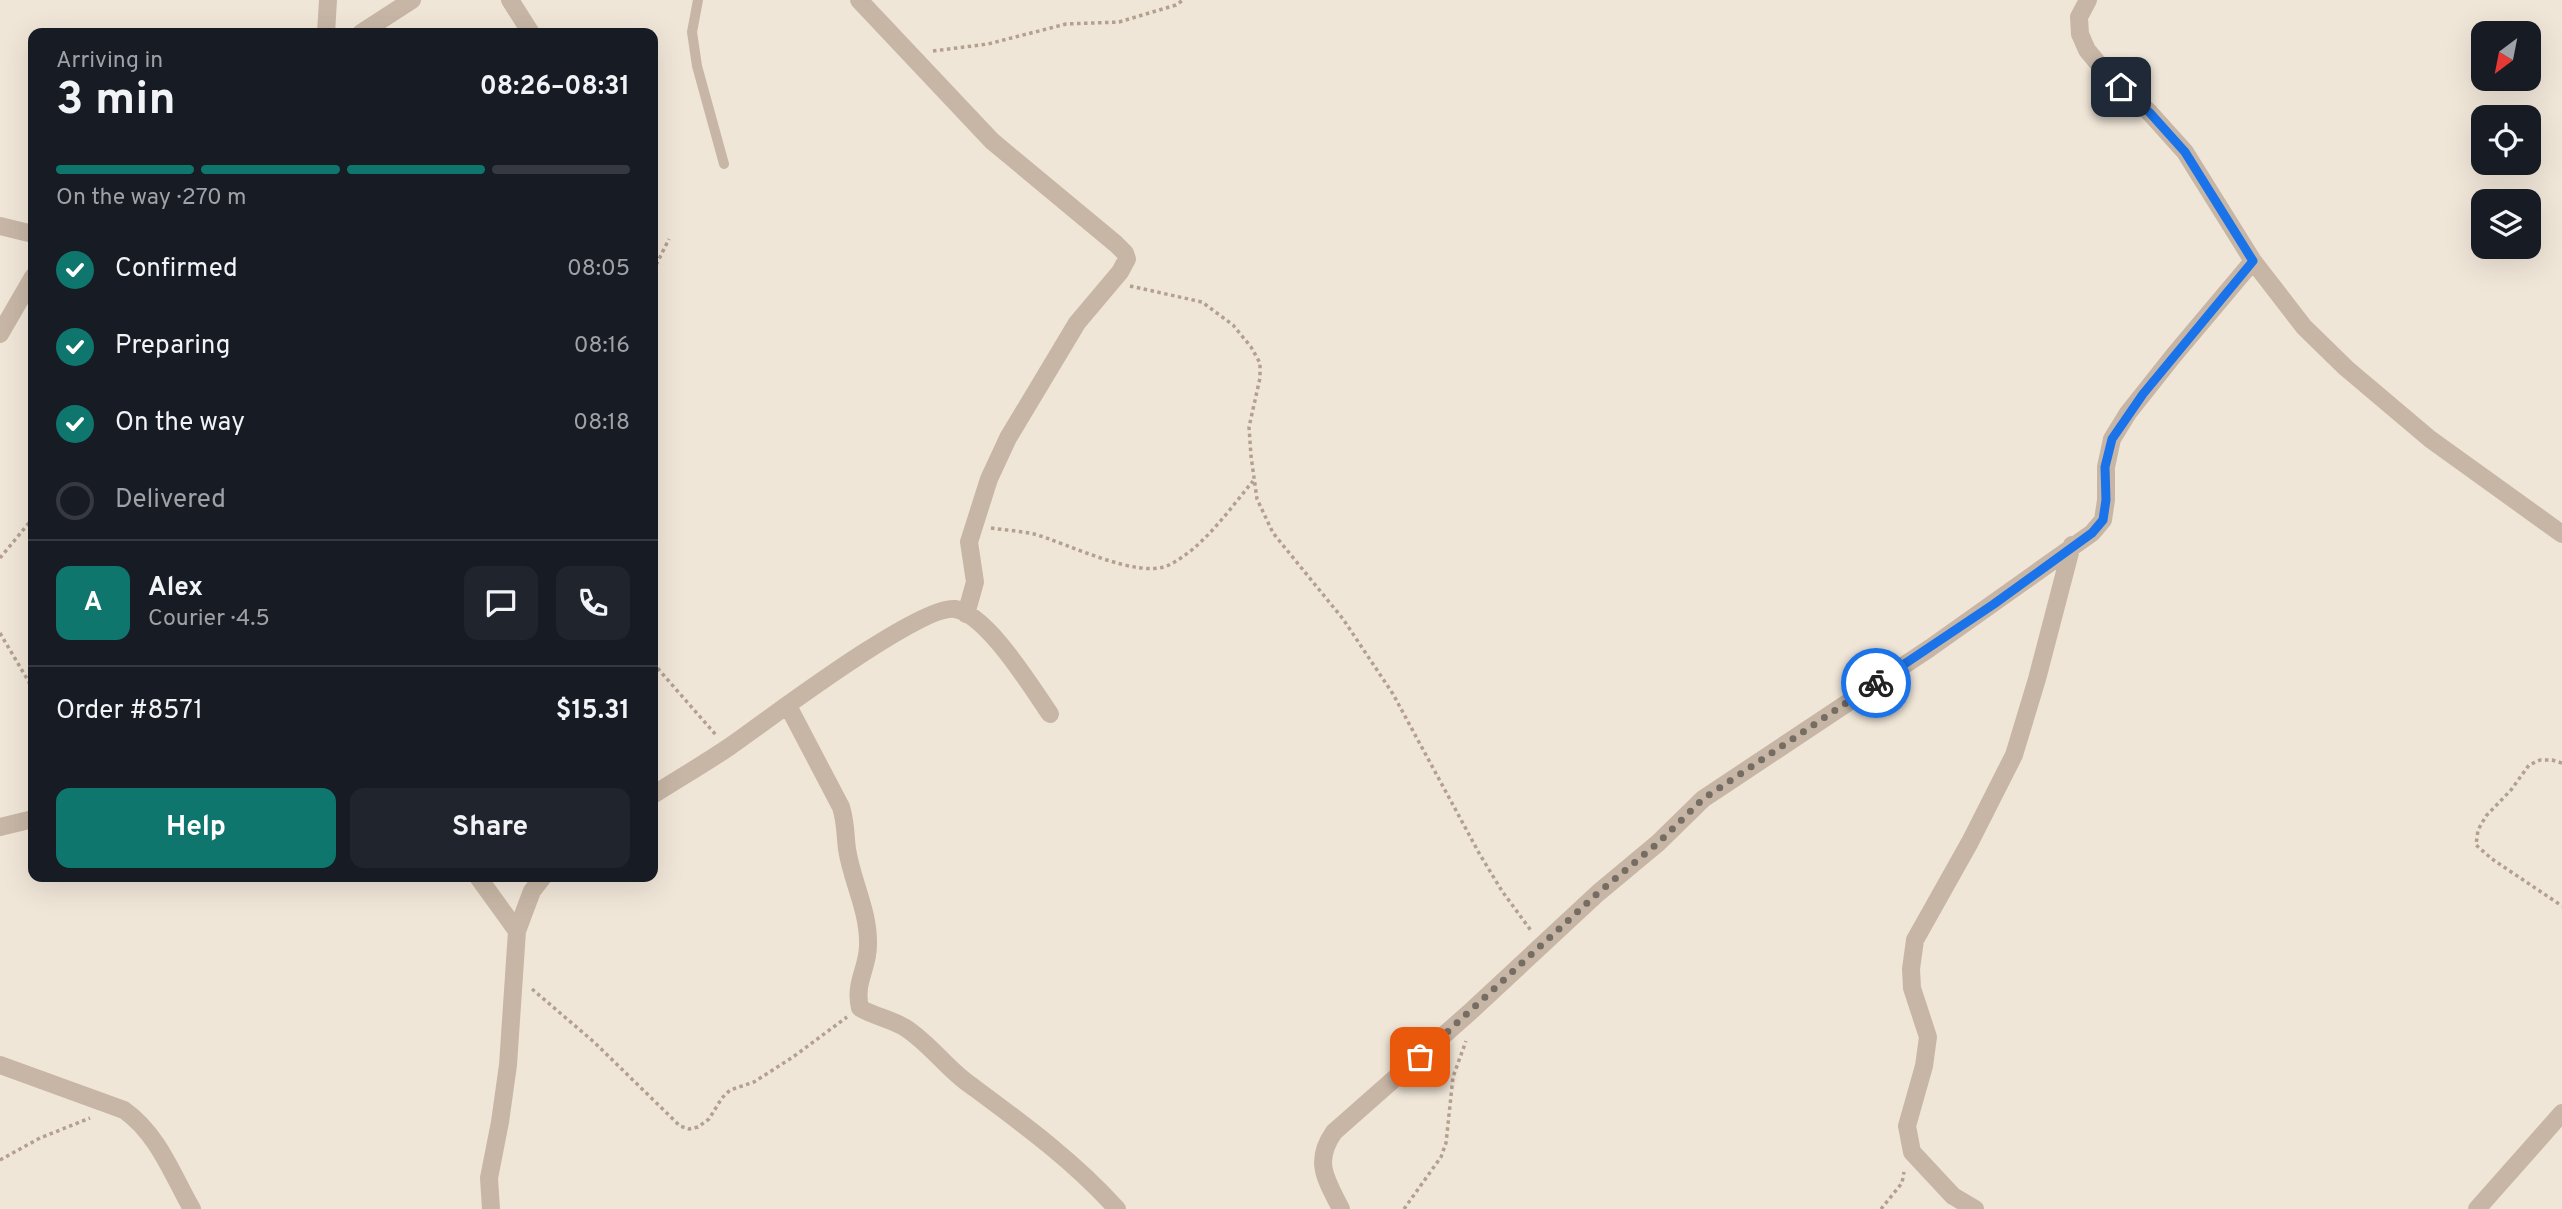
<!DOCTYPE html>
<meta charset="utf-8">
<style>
:root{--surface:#171b24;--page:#20242c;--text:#f1f3f6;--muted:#9ea1a6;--line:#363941;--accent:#0f766e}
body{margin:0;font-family:Overpass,sans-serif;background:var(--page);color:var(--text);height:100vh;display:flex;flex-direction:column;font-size:26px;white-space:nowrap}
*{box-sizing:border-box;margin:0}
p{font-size:23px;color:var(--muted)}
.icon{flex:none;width:38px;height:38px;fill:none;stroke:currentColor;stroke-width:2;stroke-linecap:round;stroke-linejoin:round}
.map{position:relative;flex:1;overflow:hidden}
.sheet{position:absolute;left:28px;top:28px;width:630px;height:854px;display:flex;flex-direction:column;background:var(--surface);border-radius:14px;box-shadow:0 7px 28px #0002}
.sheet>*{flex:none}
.needle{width:46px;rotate:212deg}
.tools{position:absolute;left:2471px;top:21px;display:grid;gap:14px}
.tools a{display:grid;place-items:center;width:70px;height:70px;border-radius:14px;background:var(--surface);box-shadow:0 7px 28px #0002;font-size:35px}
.pin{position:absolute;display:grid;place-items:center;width:60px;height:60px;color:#fff;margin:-30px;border-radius:14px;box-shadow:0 4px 10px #0006}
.courier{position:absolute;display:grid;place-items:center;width:70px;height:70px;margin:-35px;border:5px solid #1a73e8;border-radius:50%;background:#fff;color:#222;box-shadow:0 2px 9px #0007}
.headline em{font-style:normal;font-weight:700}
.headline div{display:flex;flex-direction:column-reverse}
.headline{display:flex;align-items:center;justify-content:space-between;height:119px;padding:0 28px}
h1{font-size:46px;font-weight:700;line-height:52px}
.bar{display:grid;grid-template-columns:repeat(4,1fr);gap:10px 7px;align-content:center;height:84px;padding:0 28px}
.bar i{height:9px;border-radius:5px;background:var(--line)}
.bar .current{background:var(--accent)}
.bar p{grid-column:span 4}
.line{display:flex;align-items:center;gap:18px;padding:0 28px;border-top:2px solid var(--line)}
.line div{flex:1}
.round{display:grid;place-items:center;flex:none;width:74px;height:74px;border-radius:14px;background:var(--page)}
ol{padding:0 28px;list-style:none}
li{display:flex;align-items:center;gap:21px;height:77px}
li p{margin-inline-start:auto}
li .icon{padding:7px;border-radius:50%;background:var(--accent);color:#fff;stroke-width:4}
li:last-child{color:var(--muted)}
li i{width:38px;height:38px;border:4px solid var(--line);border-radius:50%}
.action{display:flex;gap:14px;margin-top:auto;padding:14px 28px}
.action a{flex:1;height:80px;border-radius:14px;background:var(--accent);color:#fff;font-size:28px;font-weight:700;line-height:80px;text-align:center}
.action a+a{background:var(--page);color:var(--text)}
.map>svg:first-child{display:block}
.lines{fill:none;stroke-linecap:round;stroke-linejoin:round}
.path{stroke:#b3a08f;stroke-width:3.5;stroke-dasharray:3.5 3.5;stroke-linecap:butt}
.service{stroke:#c7b6a5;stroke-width:10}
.minor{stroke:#c7b6a5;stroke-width:18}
.done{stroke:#756c64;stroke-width:7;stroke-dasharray:0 12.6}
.route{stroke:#1a73e8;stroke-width:9}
</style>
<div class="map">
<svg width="2562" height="1209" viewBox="0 0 2562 1209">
<rect width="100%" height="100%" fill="#f0e6d8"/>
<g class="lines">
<!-- path -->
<path class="path" d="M933,51L988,44L1066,24L1119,22L1176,5L1183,0
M653,271L669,239
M1130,286L1202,302L1233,325L1251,347L1260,363V378L1249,427L1251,456L1257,499L1273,533L1343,619L1393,694L1479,853L1502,891L1532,932
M991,528C1005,530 1020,531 1034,534C1067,543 1138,580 1169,565C1203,548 1229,510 1253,481
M0,558L33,518
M0,633L33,689
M653,663L716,735
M2562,763L2552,760H2540L2529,765L2511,790L2486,816L2478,830L2476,845L2492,859L2562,906
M532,989L594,1042L680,1126L689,1129L698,1127L709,1119L722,1098L730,1090L754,1082L793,1057L847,1017
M0,1160L40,1138L90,1118
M1404,1209L1441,1157L1446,1143L1453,1077L1466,1041
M1881,1209L1902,1183L1904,1172"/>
<!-- service -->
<path class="service" d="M698,0L692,32L697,66L724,164"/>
<!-- minor -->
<path class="minor" d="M510,0L531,33
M859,0L992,141L1116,244L1125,253L1127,259L1120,272L1077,323L1008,438L989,479L969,542L975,582L966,614
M2088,0L2079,17L2080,34L2087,50L2106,73L2150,113L2185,152L2253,261L2304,327L2346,368L2430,439L2562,534
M326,33L328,0
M361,33L412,0
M0,226L33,234
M0,334L33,277
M788,706L841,807C846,823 845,834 847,849C852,882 869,911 868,945C868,969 854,982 860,1008C874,1016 890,1019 904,1027C927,1041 944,1065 965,1081C1019,1121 1072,1159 1117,1209
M653,795C678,779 704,764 729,747C765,722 920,604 955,609C987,614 1032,688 1050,714
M0,827L33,819
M478,877L517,931L508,1065L500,1122L489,1178L491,1209
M517,931L532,891L543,877
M0,1065L124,1110C158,1134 172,1174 192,1209
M1341,1209C1326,1179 1313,1162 1334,1132L1470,1012L1598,893L1658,843L1703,799L1930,648L2092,533L2103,520L2106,500V467L2112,439L2128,413L2174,355L2253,261
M1975,1209L1953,1196L1912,1152L1907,1126L1924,1066L1928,1037L1912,988L1911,969L1915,940L1970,842L2014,755L2037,679L2072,545
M2477,1209L2562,1113"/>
</g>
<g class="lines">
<!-- done -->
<path class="done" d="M1420,1057L1598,893L1658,843L1703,799L1876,683"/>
<!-- route -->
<path class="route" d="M1876,683L1994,604L2092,533L2103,520L2106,500L2105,467L2112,439L2143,394L2253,261L2185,152L2150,113L2121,87"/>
</g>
</svg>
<div class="tools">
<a><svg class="needle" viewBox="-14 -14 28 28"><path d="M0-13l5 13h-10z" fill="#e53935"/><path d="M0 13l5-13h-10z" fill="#9ea1a6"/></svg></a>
<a><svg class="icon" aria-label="locate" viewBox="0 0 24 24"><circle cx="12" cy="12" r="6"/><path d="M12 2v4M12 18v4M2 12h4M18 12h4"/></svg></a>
<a><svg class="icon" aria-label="layers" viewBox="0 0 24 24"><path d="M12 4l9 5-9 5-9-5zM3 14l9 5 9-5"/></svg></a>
</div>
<div class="pin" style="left:1420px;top:1057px;background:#ea580c"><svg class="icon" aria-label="bag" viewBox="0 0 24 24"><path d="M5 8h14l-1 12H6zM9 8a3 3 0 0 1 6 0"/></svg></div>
<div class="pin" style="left:2121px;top:87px;background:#1f2937"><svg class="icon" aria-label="home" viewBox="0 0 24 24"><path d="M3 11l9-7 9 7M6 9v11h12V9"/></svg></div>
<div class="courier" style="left:1876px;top:683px"><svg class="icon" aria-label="bike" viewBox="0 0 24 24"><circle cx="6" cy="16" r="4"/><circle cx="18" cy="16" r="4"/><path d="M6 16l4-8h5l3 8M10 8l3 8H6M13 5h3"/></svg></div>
<section class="sheet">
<div class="headline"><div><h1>3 min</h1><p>Arriving in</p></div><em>08:26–08:31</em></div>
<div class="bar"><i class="current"></i><i class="current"></i><i class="current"></i><i></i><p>On the way · 270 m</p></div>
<ol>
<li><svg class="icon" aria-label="check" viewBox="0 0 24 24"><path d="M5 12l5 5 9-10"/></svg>Confirmed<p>08:05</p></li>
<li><svg class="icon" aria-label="check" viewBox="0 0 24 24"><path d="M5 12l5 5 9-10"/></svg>Preparing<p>08:16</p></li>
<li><svg class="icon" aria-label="check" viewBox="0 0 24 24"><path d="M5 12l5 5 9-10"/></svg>On the way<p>08:18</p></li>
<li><i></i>Delivered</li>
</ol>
<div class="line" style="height:126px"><b class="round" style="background:var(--accent);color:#fff">A</b><div><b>Alex</b><p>Courier · 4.5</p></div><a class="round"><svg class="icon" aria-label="chat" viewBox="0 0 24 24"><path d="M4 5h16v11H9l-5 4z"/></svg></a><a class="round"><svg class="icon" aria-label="phone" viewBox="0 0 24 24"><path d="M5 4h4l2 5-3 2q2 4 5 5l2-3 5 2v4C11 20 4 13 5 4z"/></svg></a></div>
<div class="line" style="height:91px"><div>Order #8571</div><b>$15.31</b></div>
<div class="action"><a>Help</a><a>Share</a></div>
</section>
</div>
